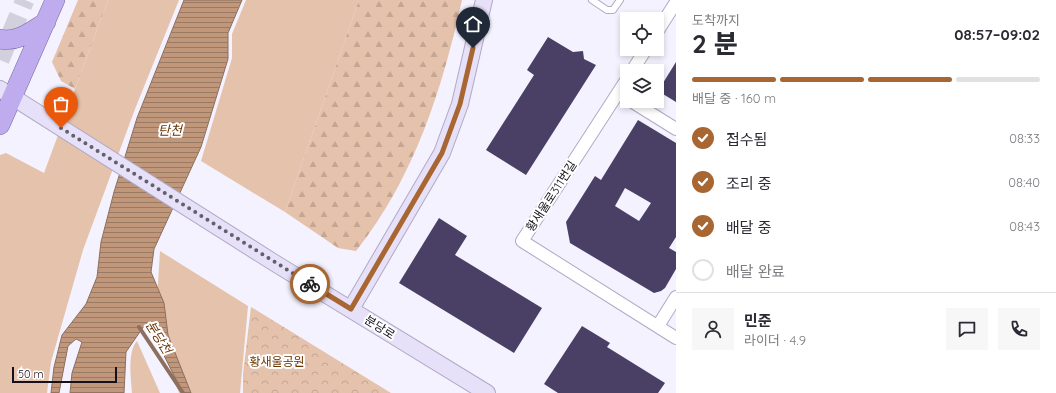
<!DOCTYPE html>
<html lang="ko">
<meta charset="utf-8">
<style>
:root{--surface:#fff;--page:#f7f7f7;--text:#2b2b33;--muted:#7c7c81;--line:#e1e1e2;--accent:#a86632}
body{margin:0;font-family:Quicksand,"Noto Sans KR",sans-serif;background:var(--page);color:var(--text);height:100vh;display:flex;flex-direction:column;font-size:15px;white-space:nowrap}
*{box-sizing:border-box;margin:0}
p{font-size:13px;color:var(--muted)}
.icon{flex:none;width:22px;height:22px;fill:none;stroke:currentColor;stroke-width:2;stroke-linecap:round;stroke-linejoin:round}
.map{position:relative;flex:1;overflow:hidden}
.drawer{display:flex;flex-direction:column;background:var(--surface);width:380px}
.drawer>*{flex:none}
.buttons{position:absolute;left:620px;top:12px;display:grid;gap:8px}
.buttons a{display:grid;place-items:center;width:44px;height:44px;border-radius:0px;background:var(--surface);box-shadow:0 2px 6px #0003;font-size:20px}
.scale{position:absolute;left:12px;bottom:10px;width:105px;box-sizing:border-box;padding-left:4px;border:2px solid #14111b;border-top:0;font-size:11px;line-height:14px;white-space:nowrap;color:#14111b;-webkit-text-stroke:3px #fff;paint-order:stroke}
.pin{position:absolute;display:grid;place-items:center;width:34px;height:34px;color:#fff;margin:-41px -17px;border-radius:50% 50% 50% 0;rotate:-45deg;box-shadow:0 0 4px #0007}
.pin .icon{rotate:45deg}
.courier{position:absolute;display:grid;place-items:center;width:40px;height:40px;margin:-20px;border:3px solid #a86632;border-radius:50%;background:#fff;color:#222;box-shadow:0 1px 5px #0007}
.summary em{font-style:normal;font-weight:800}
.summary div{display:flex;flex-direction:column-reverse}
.summary{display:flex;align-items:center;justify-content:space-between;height:68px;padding:0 16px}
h1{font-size:26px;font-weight:800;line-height:30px}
.bar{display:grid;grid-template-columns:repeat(4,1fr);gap:6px 4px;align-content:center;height:48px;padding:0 16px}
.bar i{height:5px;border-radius:3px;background:var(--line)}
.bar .on{background:var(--accent)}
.bar p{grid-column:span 4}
.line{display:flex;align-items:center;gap:10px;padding:0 16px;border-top:1px solid var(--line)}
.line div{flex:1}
.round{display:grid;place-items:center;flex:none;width:42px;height:42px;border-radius:0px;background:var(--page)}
ol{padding:0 16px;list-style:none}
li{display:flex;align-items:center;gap:12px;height:44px}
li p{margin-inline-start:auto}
li .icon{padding:4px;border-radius:50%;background:var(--accent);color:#fff;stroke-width:4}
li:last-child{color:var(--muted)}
li i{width:22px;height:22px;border:2px solid var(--line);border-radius:50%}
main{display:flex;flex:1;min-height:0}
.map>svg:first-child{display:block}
.green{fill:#e5c2ab}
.forest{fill:url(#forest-firs)}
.park{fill:url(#park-crowns)}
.water{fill:url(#water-rules);stroke:#8c6f5e}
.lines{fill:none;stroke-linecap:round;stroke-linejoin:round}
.stream{stroke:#8c6f5e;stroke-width:4}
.building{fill:#4a4066;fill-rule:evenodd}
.trunk-tunnel{stroke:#d2d0dc;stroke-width:19;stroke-dasharray:19 10;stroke-linecap:butt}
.service-casing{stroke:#b0a9c5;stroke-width:8}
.minor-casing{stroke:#b0a9c5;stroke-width:14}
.secondary-casing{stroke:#b0a9c5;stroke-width:18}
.trunk-casing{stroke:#7869a2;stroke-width:20}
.service{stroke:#fff;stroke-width:6}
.minor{stroke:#fff;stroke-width:12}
.secondary{stroke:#e7e0f9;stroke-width:16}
.trunk{stroke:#beacee;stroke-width:19}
.done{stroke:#62606a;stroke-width:4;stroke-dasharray:0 7.2}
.route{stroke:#a86632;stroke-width:5}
.labels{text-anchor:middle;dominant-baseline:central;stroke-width:4;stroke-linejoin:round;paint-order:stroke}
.street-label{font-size:12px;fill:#14111b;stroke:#fff}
.park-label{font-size:12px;fill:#693502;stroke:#fff}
.water-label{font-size:13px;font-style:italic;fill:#683300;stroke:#fff}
</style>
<main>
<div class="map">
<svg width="676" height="393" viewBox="0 0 676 393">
<defs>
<pattern id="forest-firs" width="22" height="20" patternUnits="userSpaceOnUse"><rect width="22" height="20" fill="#e5c2ab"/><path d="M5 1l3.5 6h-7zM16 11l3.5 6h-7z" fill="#c4a693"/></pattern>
<pattern id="park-crowns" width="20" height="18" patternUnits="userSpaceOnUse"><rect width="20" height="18" fill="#e5c2ab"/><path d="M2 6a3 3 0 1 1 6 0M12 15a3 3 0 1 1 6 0" fill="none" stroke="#c4a693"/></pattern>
<pattern id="water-rules" width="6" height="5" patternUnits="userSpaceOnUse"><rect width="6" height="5" fill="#c0977b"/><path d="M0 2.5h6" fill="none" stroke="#9b7a64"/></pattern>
</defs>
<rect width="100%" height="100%" fill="#f4f2fe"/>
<!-- green -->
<path class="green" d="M108,0H179L135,109L83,250L51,362L47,393H0V155L6,153L44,173Z
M246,0H359L285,212L201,161L232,58V34Z
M160,251L248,306L240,393H179L159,339L157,299Z
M137,341L160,393H132C131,379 127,352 137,341Z"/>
<!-- forest -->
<path class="forest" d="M78,0H108L75,89L61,81L52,62Z
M359,0H462C442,90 414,178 356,251L338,248L285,212Z"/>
<!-- park -->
<path class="park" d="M251,307L391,393H243V374Z"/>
<!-- water -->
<path class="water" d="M184,0H242L228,33V59L201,147L154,249L151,272L164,303L168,335L191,393H183L150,328L144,326L126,352L124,393H70L72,373L82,342L76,339L68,346L59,393H51L54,367L62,335L86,304L97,277L101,242L114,192L137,118Z"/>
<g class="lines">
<!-- stream -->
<path class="stream" d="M139,327L183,393"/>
</g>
<!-- building -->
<path class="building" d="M548,37L573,52L583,51L584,59L596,65L526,175L486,150L534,75L527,70Z
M676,62V102L658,91Z
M638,120L676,143V237L669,248L676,252V269L665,288L661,291L654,293L570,243L566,222L595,176L601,180ZM625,188L651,203L639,221L615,206Z
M439,218L467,236L455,255L542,308L514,353L399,283Z
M582,326L610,343L607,347L665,383L658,393H558L544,384Z"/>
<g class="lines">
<!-- trunk-tunnel -->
<path class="trunk-tunnel" d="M0,60L25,0"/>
<defs>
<path id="service" d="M592,0L607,10H613L620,0"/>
<path id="minor" d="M657,32L676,2
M632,71L646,49
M627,79L522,241L676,338
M631,101L676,129
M658,326L676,297"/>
<path id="secondary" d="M0,89L273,262L487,393
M351,309L442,153L460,104L484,0"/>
<path id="trunk" d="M0,39C18,43 31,31 46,22
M0,125L55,0"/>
</defs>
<!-- service casing -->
<use href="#service" class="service-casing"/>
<!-- minor casing -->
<use href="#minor" class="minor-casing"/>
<!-- secondary casing -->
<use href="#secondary" class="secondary-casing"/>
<!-- trunk casing -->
<use href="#trunk" class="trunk-casing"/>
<!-- service -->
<use href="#service" class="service"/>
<!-- minor -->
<use href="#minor" class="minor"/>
<!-- secondary -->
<use href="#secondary" class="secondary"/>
<!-- trunk -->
<use href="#trunk" class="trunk"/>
</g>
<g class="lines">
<!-- done -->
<path class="done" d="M61,128L310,284"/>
<!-- route -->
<path class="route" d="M310,284L351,309L442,153L460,104L473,48"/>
</g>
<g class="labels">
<!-- street labels -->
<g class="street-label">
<text transform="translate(551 196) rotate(-57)">황새울로311번길</text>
<text transform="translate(380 327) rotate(32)">분당로</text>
</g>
<!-- park labels -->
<g class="park-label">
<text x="277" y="361">황새울공원</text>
</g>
<!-- water labels -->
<g class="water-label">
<text x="170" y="130">탄천</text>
<text transform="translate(159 337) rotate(58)">분당천</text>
</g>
</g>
</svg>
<div class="buttons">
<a><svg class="icon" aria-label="locate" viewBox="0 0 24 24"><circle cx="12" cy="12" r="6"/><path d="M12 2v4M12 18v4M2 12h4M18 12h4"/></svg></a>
<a><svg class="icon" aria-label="layers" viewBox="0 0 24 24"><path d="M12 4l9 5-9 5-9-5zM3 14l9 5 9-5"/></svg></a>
</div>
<div class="scale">50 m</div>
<div class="pin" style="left:61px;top:128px;background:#ea580c"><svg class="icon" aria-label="bag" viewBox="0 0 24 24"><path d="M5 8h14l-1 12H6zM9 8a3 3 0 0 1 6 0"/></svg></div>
<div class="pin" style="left:473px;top:48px;background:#1f2937"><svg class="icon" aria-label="home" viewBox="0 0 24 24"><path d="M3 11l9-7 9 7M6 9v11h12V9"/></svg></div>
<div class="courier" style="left:310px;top:284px"><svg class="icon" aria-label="bike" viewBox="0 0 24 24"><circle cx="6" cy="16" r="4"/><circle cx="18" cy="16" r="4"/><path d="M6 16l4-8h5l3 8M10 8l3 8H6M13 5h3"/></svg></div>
</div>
<section class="drawer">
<div class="summary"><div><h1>2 분</h1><p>도착까지</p></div><em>08:57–09:02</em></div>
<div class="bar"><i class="on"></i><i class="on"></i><i class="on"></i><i></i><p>배달 중 · 160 m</p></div>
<ol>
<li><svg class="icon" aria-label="check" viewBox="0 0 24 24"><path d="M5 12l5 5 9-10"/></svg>접수됨<p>08:33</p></li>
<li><svg class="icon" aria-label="check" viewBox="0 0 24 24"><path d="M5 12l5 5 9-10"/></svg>조리 중<p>08:40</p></li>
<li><svg class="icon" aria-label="check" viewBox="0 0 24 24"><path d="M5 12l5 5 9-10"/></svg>배달 중<p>08:43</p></li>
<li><i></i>배달 완료</li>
</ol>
<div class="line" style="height:72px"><a class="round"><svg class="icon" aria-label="person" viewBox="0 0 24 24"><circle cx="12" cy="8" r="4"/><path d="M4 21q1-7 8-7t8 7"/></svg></a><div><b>민준</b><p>라이더 · 4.9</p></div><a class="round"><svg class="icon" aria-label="chat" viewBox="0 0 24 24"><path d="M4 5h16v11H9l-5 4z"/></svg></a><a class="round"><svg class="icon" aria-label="phone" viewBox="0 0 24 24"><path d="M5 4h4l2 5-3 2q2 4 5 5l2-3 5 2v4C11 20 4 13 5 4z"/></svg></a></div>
</section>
</main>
